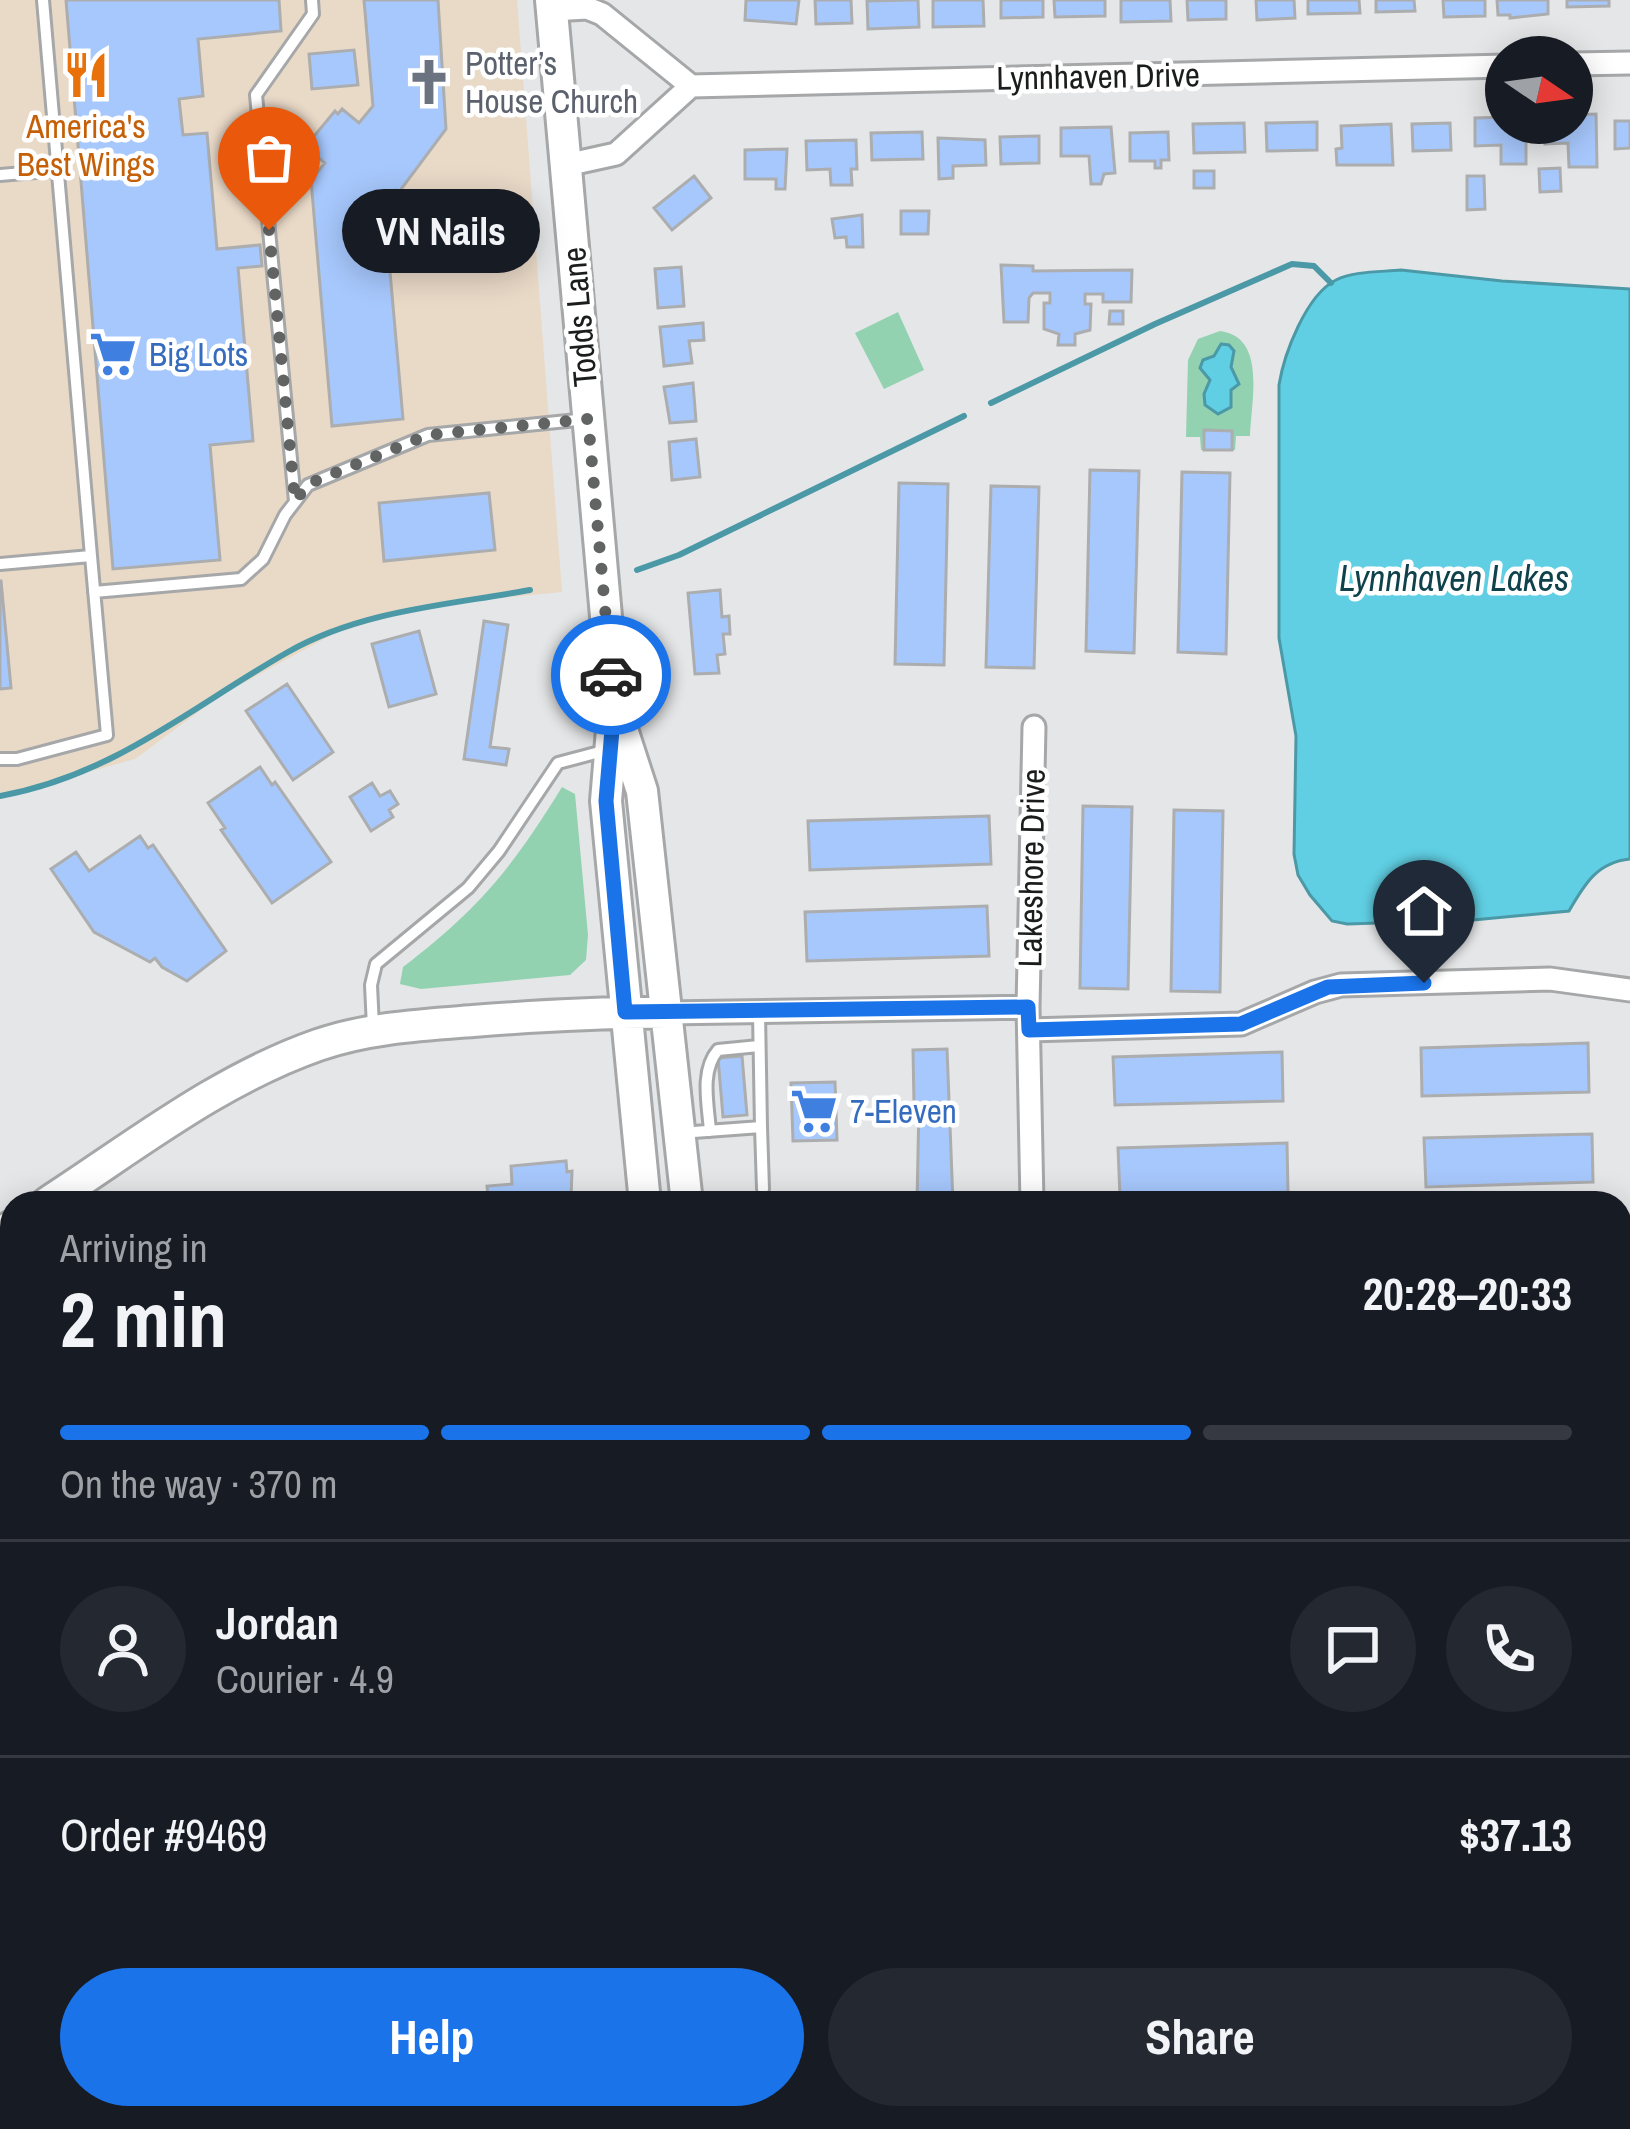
<!DOCTYPE html>
<meta charset="utf-8">
<style>
:root{--surface:#171b24;--page:#242831;--text:#f1f3f6;--muted:#9ea1a6;--line:#363941;--accent:#1a73e8}
body{margin:0;font-family:"Archivo Narrow",sans-serif;background:var(--page);color:var(--text);height:100vh;display:flex;flex-direction:column;font-size:45px;white-space:nowrap}
*{box-sizing:border-box;margin:0}
p{font-size:39px;color:var(--muted)}
.icon{flex:none;width:66px;height:66px;fill:none;stroke:currentColor;stroke-width:2;stroke-linecap:round;stroke-linejoin:round}
.map{position:relative;flex:1;overflow:hidden}
.sheet{position:absolute;left:0px;top:1191px;width:1632px;height:939px;display:flex;flex-direction:column;background:var(--surface);border-radius:36px 36px 0 0;box-shadow:0 6px 30px #0003}
.sheet>*{flex:none}
.needle{width:78px;rotate:103deg}
.tools{position:absolute;left:1485px;top:36px;display:grid;gap:24px}
.tools a{display:grid;place-items:center;width:108px;height:108px;border-radius:50%;background:var(--surface);box-shadow:0 6px 30px #0003;font-size:60px}
.pin{position:absolute;display:grid;place-items:center;width:102px;height:102px;color:#fff;margin:-123px -51px;border-radius:50% 50% 50% 0;rotate:-45deg;box-shadow:0 0 12px #0007}
.pin .icon{rotate:45deg}
.courier{position:absolute;display:grid;place-items:center;width:120px;height:120px;margin:-60px;border:9px solid #1a73e8;border-radius:50%;background:#fff;color:#222;box-shadow:0 3px 15px #0007}
.bubble{position:absolute;height:84px;border-radius:42px;background:var(--surface);box-shadow:0 6px 30px #0003;font-size:39px;font-weight:700;line-height:84px;text-align:center}
.headline em{font-style:normal;font-weight:700}
.headline div{display:flex;flex-direction:column-reverse}
.headline{display:flex;align-items:center;justify-content:space-between;height:204px;padding:0 60px}
h1{font-size:78px;font-weight:700;line-height:90px}
.bar{display:grid;grid-template-columns:repeat(4,1fr);gap:18px 12px;align-content:center;height:144px;padding:0 60px}
.bar i{height:15px;border-radius:9px;background:var(--line)}
.bar .current{background:var(--accent)}
.bar p{grid-column:span 4}
.line{display:flex;align-items:center;gap:30px;padding:0 60px;border-top:3px solid var(--line)}
.line div{flex:1}
.round{display:grid;place-items:center;flex:none;width:126px;height:126px;border-radius:63px;background:var(--page)}
.button{display:flex;gap:24px;margin-top:auto;padding:24px 60px}
.button a{flex:1;height:138px;border-radius:72px;background:var(--accent);color:#fff;font-size:48px;font-weight:700;line-height:138px;text-align:center}
.button a+a{background:var(--page);color:var(--text)}
.map>svg:first-child{display:block}
.commercial{fill:#e9d9c7}
.green{fill:#92d2b0}
.water{fill:#60cfe3;stroke:#4b99a7;stroke-width:3}
.lines{fill:none;stroke-linecap:round;stroke-linejoin:round}
.stream{stroke:#4b99a7;stroke-width:6}
.building{fill:#a7c8fd;stroke:#acadaf;stroke-width:3}
.lane-casing{stroke:#a6a7a8;stroke-width:16}
.street-casing{stroke:#a6a7a8;stroke-width:27}
.secondary-casing{stroke:#a6a7a8;stroke-width:36}
.highway-casing{stroke:#a6a7a8;stroke-width:45}
.lane{stroke:#fff;stroke-width:10}
.street{stroke:#fff;stroke-width:21}
.secondary{stroke:#fff;stroke-width:30}
.highway{stroke:#fff;stroke-width:39}
.done{stroke:#626363;stroke-width:12;stroke-dasharray:0 21.6}
.route{stroke:#1a73e8;stroke-width:15}
.labels{text-anchor:middle;dominant-baseline:central;stroke-width:9;stroke-linejoin:round;paint-order:stroke}
.worship-label{font-size:33px;fill:#5b616d;stroke:#fff;text-anchor:start}
.street-label{font-size:33px;fill:#1b1c1c;stroke:#fff}
.food-label{font-size:33px;fill:#c56008;stroke:#fff}
.shop-label{font-size:33px;fill:#366cbe;stroke:#fff;text-anchor:start}
.water-label{font-size:36px;font-style:italic;fill:#0f424b;stroke:#fff}
</style>
<div class="map">
<svg width="1630" height="2129" viewBox="0 0 1630 2129">
<rect width="100%" height="100%" fill="#e5e6e7"/>
<!-- commercial -->
<path class="commercial" d="M0,0H517L562,592L428,605L335,633L221,695L135,759L0,796Z
M12,1738V1924H0V1739Z
M0,1939H12V2118H29V2129H0Z
M38,2118H270L269,2129H39Z
M276,2118H912L917,2129H275Z"/>
<!-- green -->
<path class="green" d="M898,312L924,370L884,389L855,333Z
M1220,331C1267,337 1251,401 1250,436H1236L1235,450H1201L1200,437H1186L1188,360L1198,339Z
M562,787L575,794L588,935L586,960L570,975L421,989L400,984L403,967C478,910 513,867 562,787Z"/>
<!-- water -->
<path class="water" d="M1401,270L1502,281L1630,289V859C1597,862 1584,885 1569,911L1473,920L1347,924L1332,921L1310,895L1298,875L1294,854L1296,736L1279,638V385C1284,354 1306,295 1336,280C1353,271 1381,272 1401,270Z
M1221,344L1229,345L1234,351L1231,367L1239,384L1231,390V407L1218,414L1205,405L1204,394L1210,380L1200,368L1203,360L1214,356Z
M1630,1651V2129H1238L1242,2118H1620V1654Z"/>
<g class="lines">
<!-- stream -->
<path class="stream" d="M991,403L1155,324L1292,264L1314,266L1331,283
M637,570L679,555L964,416
M0,796C115,775 191,707 288,652C362,610 449,605 530,590"/>
</g>
<!-- building -->
<path class="building" d="M66,0H279L281,31L198,39L203,96L179,99L183,135L207,133L217,249L260,245L262,266L238,268L253,441L210,445L220,560L113,569Z
M364,0H438L446,129L399,192L396,190L384,204L403,419L332,426L311,180L325,163L305,147L335,111L338,114L342,109L359,123L373,106Z
M746,0H799L796,24L745,20Z
M815,0H851L852,23L816,24Z
M912,0H918L919,27L868,29L867,1Z
M933,0H983L984,26L933,27Z
M1001,0H1043V17L1001,18Z
M1054,0H1105V16L1055,17Z
M1121,0H1170L1171,21L1121,22Z
M1187,0H1226V19L1188,20Z
M1256,0H1294L1295,18L1257,20Z
M1308,0H1359L1360,13L1308,14Z
M1376,0H1414L1415,11L1376,12Z
M1443,0H1485V16L1444,17Z
M1497,0H1548V14L1510,18V15H1498Z
M1567,0H1609V6L1567,7Z
M354,50L358,85L312,89L309,54Z
M1596,114L1597,167H1569L1568,143L1545,144V123H1572V115Z
M1506,117V123H1526V164H1501V145L1475,146V118Z
M1615,121H1630V148L1615,149Z
M1317,122V150L1267,151L1266,123Z
M1244,123L1245,152L1194,153L1193,124Z
M1450,123L1451,150L1413,151L1412,124Z
M1391,124L1393,165H1337L1336,149L1342,148L1341,126Z
M1111,127L1115,173L1104,174L1101,184H1091L1089,156H1061V128Z
M922,132L923,159L872,160L871,133Z
M1168,132L1169,160H1161V168H1155V161H1130V133Z
M1039,136V163L1001,164L1000,137Z
M938,138L985,140L986,165L953,166V178L939,179Z
M856,140L857,169H851L852,185H831L830,169L807,170L806,141Z
M787,149L785,189H776V179H745V150Z
M1560,168L1561,191L1540,192L1539,169Z
M1194,171H1214V188H1194Z
M694,176L711,198L672,230L654,208Z
M1467,176H1484L1485,209L1467,210Z
M901,211H929L928,234H901Z
M862,215L863,247H847L846,237L835,238L832,219Z
M1001,265L1033,266V271L1132,270L1131,302H1103V294H1085V304H1091L1090,330L1075,334V345H1058L1059,334L1044,329V303H1050V293H1033L1029,298L1028,322H1004Z
M681,267L684,306L658,308L655,269Z
M1110,311H1123V324H1109Z
M703,323L704,340L689,341L692,363L664,366L660,327Z
M693,383L696,421L670,423L664,387Z
M1204,430L1232,431V450H1204Z
M696,439L700,477L672,480L669,442Z
M1090,470L1139,471L1134,653L1086,651Z
M1182,472L1230,473L1226,654L1178,652Z
M899,483L948,484L944,665L895,664Z
M991,486L1039,487L1034,668L986,667Z
M489,493L495,550L384,561L379,503Z
M1,581L11,688L0,689V581Z
M720,590L722,617L729,616L730,634H723L725,654L717,655L719,673L695,674L688,593Z
M484,621L508,625L490,747L509,749L506,765L464,759Z
M419,631L436,694L389,707L372,644Z
M287,684L333,752L293,780L246,711Z
M260,767L272,785L275,782L331,862L272,903L221,830L225,828L208,803Z
M372,783L380,796L390,791L398,804L389,810L393,817L371,831L350,797Z
M1083,806L1132,807L1128,989L1080,988Z
M1174,810L1223,811L1220,992L1171,991Z
M989,816L991,864L810,870L808,821Z
M140,836L148,848L153,845L226,951L187,981L162,967L155,958L150,962L94,932L51,869L76,852L89,871Z
M987,906L989,956L807,961L805,912Z
M1588,1043L1589,1092L1422,1096L1421,1048Z
M947,1049L953,1203H917L919,1104H914L913,1050Z
M1282,1052L1283,1101L1115,1105L1113,1057Z
M742,1056L747,1115L723,1117L718,1058Z
M835,1082L837,1140L793,1141L791,1083Z
M1592,1134L1593,1182L1426,1187L1424,1138Z
M1287,1143L1288,1192L1120,1197L1118,1148Z
M566,1161L567,1172L572,1171L571,1198L576,1197L577,1203H458L457,1199L488,1197L487,1186L512,1184L511,1166Z
M1620,1282H1626V1293H1630V1316H1620Z
M0,1358H6L12,1367V1441L0,1424Z
M1630,1374V1407L1620,1408V1375Z
M12,1799V1854H0V1800Z
M107,2118H256L257,2129H108Z
M349,2118L409,2121L418,2118L462,2129H346Z"/>
<g class="lines">
<defs>
<path id="lane" d="M0,175L58,170
M295,501L256,95L313,14L312,0
M0,564L91,556L43,0
M94,592L241,579L263,559L285,515L308,485L428,435L587,419
M0,759H17L107,735L91,556
M373,1027L371,985L376,964L468,888L499,851L558,763L607,750
M761,1127L763,1189
M710,1131C708,1104 700,1071 718,1050L759,1046
M680,1133L761,1127L759,1013
M296,2129L297,2118"/>
<path id="street" d="M552,10L587,8L602,14L691,86
M1572,64L1630,63
M566,165L616,154L691,86L1506,66
M667,1013L1028,1007
M1029,1030L1241,1024L1315,992L1341,985L1550,979L1630,990
M1032,1203L1028,1007L1034,727
M1620,1228H1630
M1620,1462H1630"/>
<path id="secondary" d="M551,0L614,706L606,801L645,1203
M618,717L642,791L687,1203
M47,1203C135,1146 218,1080 318,1045C367,1028 421,1025 473,1021C538,1016 602,1012 667,1013
M0,1233L12,1226
M938,2118L943,2129"/>
<path id="highway" d="M997,2118L1005,2129"/>
</defs>
<!-- lane casing -->
<use href="#lane" class="lane-casing"/>
<!-- street casing -->
<use href="#street" class="street-casing"/>
<!-- secondary casing -->
<use href="#secondary" class="secondary-casing"/>
<!-- highway casing -->
<use href="#highway" class="highway-casing"/>
<!-- lane -->
<use href="#lane" class="lane"/>
<!-- street -->
<use href="#street" class="street"/>
<!-- secondary -->
<use href="#secondary" class="secondary"/>
<!-- highway -->
<use href="#highway" class="highway"/>
</g>
<g class="lines">
<!-- done -->
<path class="done" d="M269,230L295,501L308,484L428,435L588,419L611,675"/>
<!-- route -->
<path class="route" d="M611,675L614,706L606,801L625,1012L1028,1007L1029,1030L1241,1024L1328,987L1424,983"/>
</g>
<!-- icons -->
<defs>
<symbol id="restaurant-bare" viewBox="-9 -9 18 18"><path d="M-5-6h1v4h1v-4h1v4h1v-4h1v5L-1.5 .5V6h-2V.5L-5-1ZM5-6V6H3V1.5H1.5Q1.5-4 5-6Z" fill="#e8710a" stroke="#fff" stroke-width="2.5" paint-order="stroke"/></symbol>
<symbol id="church-bare" viewBox="-9 -9 18 18"><path d="M-1.2-6h2.4v3.5h3.3v2.4h-3.3V6h-2.4V-.1h-3.3v-2.4h3.3Z" fill="#6b7280" stroke="#fff" stroke-width="2.5" paint-order="stroke"/></symbol>
<symbol id="supermarket-bare" viewBox="-9 -9 18 18"><path d="M-6-5.5h2.5l.6 2H6L4.5 2H-2.5L-4.4-4H-6ZM-1.5 3.2a1.3 1.3 0 1 0 .1 0ZM3 3.2a1.3 1.3 0 1 0 .1 0Z" fill="#3f7fe0" stroke="#fff" stroke-width="2.5" paint-order="stroke"/></symbol>
</defs>
<g fill-rule="evenodd">
<use href="#restaurant-bare" x="53" y="42" width="66" height="66"/>
<use href="#church-bare" x="396" y="49" width="66" height="66"/>
<use href="#supermarket-bare" x="80" y="321" width="66" height="66"/>
<use href="#supermarket-bare" x="781" y="1078" width="66" height="66"/>
</g>
<g class="labels">
<!-- worship labels -->
<g class="worship-label">
<text x="465" y="63">Potter’s<tspan x="465" dy="38">House Church</tspan></text>
</g>
<!-- street labels -->
<g class="street-label">
<text transform="translate(1098 76) rotate(-1)">Lynnhaven Drive</text>
<text transform="translate(579 317) rotate(-95)">Todds Lane</text>
<text transform="translate(1031 868) rotate(-89)">Lakeshore Drive</text>
</g>
<!-- food labels -->
<g class="food-label">
<text x="86" y="126">America's<tspan x="86" dy="38">Best Wings</tspan></text>
</g>
<!-- shop labels -->
<g class="shop-label">
<text x="149" y="354">Big Lots</text>
<text x="850" y="1111">7-Eleven</text>
</g>
<!-- water labels -->
<g class="water-label">
<text x="1454" y="578">Lynnhaven Lakes</text>
</g>
</g>
</svg>
<div class="tools">
<a><svg class="needle" viewBox="-14 -14 28 28"><path d="M0-13l5 13h-10z" fill="#e53935"/><path d="M0 13l5-13h-10z" fill="#9ea1a6"/></svg></a>
</div>
<div class="pin" style="left:269px;top:230px;background:#ea580c"><svg class="icon" aria-label="bag" viewBox="0 0 24 24"><path d="M5 8h14l-1 12H6zM9 8a3 3 0 0 1 6 0"/></svg></div>
<div class="pin" style="left:1424px;top:983px;background:#1f2937"><svg class="icon" aria-label="home" viewBox="0 0 24 24"><path d="M3 11l9-7 9 7M6 9v11h12V9"/></svg></div>
<div class="courier" style="left:611px;top:675px"><svg class="icon" aria-label="car" viewBox="0 0 24 24"><path d="M5 17H2v-5l4-1 3-4h7l3 4 3 1v5h-3M9 17h6M6 11h13"/><circle cx="7" cy="17" r="2"/><circle cx="17" cy="17" r="2"/></svg></div>
<div class="bubble" style="left:342px;top:189px;width:198px">VN Nails</div>
<section class="sheet">
<div class="headline"><div><h1>2 min</h1><p>Arriving in</p></div><em>20:28–20:33</em></div>
<div class="bar"><i class="current"></i><i class="current"></i><i class="current"></i><i></i><p>On the way · 370 m</p></div>
<div class="line" style="height:216px"><a class="round"><svg class="icon" aria-label="person" viewBox="0 0 24 24"><circle cx="12" cy="8" r="4"/><path d="M4 21q1-7 8-7t8 7"/></svg></a><div><b>Jordan</b><p>Courier · 4.9</p></div><a class="round"><svg class="icon" aria-label="chat" viewBox="0 0 24 24"><path d="M4 5h16v11H9l-5 4z"/></svg></a><a class="round"><svg class="icon" aria-label="phone" viewBox="0 0 24 24"><path d="M5 4h4l2 5-3 2q2 4 5 5l2-3 5 2v4C11 20 4 13 5 4z"/></svg></a></div>
<div class="line" style="height:156px"><div>Order #9469</div><b>$37.13</b></div>
<div class="button"><a>Help</a><a>Share</a></div>
</section>
</div>
